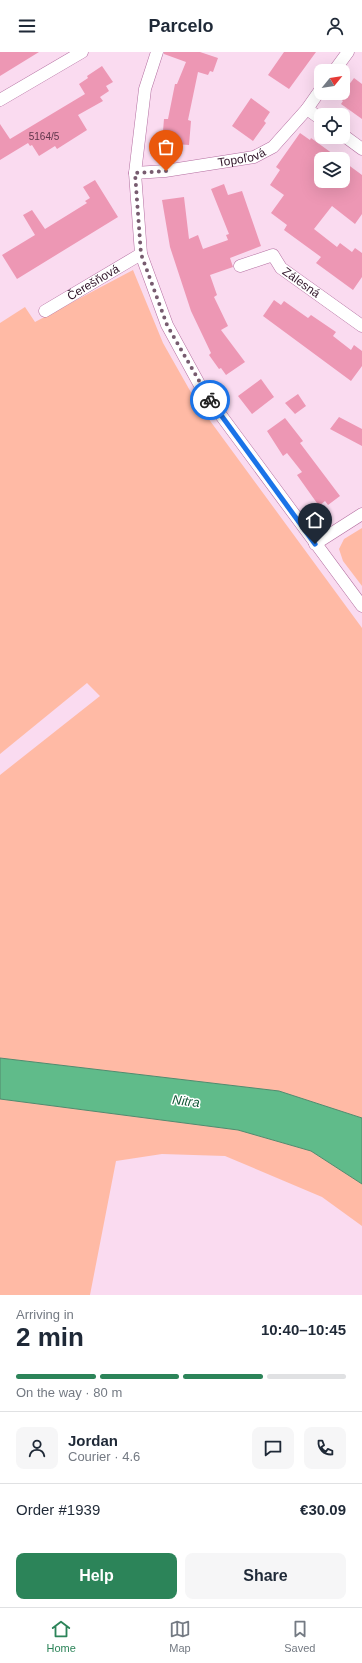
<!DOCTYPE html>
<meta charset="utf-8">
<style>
:root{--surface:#fff;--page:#f6f6f7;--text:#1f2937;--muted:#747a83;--line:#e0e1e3;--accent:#2c8459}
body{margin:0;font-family:Helvetica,sans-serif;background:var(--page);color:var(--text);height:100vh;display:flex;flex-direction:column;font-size:15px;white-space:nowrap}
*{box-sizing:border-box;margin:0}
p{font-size:13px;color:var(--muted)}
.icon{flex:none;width:22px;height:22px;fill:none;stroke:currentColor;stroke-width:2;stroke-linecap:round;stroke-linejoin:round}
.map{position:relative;height:1243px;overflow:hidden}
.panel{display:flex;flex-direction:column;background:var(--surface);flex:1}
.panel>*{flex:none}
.needle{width:26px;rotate:60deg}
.tools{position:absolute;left:314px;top:12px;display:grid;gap:8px}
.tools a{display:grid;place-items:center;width:36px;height:36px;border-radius:8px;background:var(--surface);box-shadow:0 4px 16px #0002;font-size:20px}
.pin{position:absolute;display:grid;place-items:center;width:34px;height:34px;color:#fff;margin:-41px -17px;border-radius:50% 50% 50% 0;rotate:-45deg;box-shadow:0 0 4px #0007}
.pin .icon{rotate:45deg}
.courier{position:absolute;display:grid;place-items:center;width:40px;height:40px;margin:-20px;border:3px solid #1a73e8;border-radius:50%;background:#fff;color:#222;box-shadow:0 1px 5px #0007}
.overview em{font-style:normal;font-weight:700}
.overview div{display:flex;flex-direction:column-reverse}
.overview{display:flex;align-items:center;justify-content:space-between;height:68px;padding:0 16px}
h1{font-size:26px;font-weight:700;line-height:30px}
.bar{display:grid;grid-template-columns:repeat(4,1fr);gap:6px 4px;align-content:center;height:48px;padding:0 16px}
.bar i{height:5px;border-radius:3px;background:var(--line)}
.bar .active{background:var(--accent)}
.bar p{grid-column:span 4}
.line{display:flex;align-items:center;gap:10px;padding:0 16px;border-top:1px solid var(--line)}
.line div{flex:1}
.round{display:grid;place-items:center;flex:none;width:42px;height:42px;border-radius:8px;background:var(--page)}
.action{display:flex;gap:8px;margin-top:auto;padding:8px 16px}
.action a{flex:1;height:46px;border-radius:8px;background:var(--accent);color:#fff;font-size:16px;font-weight:700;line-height:46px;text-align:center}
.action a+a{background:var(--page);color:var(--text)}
header{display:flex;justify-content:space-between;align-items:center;height:52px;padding:0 16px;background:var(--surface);font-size:18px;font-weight:700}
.dock{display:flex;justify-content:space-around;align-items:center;height:56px;border-top:1px solid var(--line);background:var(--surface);font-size:11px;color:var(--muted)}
.dock a{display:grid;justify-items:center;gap:2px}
.dock .active{color:var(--accent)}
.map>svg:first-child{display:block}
.green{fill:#ffbaa5}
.water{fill:#60bb8a;stroke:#528a6d}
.building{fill:#ed97b4}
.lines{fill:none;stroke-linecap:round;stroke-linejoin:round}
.street-casing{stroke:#b36ea0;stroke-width:13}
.street{stroke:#fff;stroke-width:12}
.done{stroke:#775b6f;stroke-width:4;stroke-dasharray:0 7.2}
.route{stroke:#1a73e8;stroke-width:5}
.labels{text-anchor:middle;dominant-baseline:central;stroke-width:3;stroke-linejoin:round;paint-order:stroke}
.number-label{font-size:10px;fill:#60364c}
.street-label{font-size:12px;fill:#31162a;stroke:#fff}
.water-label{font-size:13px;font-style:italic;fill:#145939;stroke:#fff}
</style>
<header><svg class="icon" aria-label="menu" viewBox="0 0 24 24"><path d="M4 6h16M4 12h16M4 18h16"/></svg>Parcelo<svg class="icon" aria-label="person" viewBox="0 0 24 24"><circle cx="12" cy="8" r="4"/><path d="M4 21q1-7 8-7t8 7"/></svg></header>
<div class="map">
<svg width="362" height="1243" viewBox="0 0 362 1243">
<rect width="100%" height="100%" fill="#fadbf0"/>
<!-- green -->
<path class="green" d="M133,218L163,291L197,351L362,576V1066L279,1039L0,1006V723L100,644L87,631L0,702V271L25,255L35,270Z
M362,476V534L343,509L339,497L344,487Z
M0,1047L238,1078L311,1099L362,1132V1174L322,1145L225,1104L162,1102L116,1109L90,1243H0Z"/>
<!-- water -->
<path class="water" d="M0,1006L279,1039L362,1066V1132L311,1099L238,1078L0,1047Z"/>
<!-- building -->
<path class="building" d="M0,0H39L0,24Z
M164,0H200L218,6L213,20L210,19L208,23L198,20L188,68L191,69L189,93L162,91L164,67H168L175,32H177L186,10L164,2Z
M284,0H316L289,37L268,23Z
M102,14L113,30L106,34L109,39L100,45L103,49L78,63L87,78L57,97L55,94L39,104L32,93L30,94L28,91L0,108V72L10,87L85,42L79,32L88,26L87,24Z
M354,26L362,32V67L341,52L343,49L339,46Z
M251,46L270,60L264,69L266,71L253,89L232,74Z
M300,81L310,88L311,86L340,107H321V129H343V109L362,123V162L355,172L332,154L314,177L337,195L340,191L352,200L355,196L362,201V225L353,238L316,211L321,205L284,178L287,173L271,161L284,143L270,133L280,118L276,115Z
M95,128L118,165L17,227L2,203L35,183L23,163L32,158L45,177L87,151L85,149L90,146L83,135Z
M224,132L228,143L242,139L261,194L230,206L233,215L210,223L217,243L214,245L228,274L221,278L245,310L226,323L221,316L219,317L209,303L211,301L191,259L170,195L162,148L184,145L189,187L198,183L203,197L228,188L226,183L229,182L211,137Z
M274,248L281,253L284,249L308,266L311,263L336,280L333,284L351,298L354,293L362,299V314L351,329L263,264Z
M261,327L274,345L252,362L238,344Z
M298,342L306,354L295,362L285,351Z
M339,365L362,377V394L330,377Z
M285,366L303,389L300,391L340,444L328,453L325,449L319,454L297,423L302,420L287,401L283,404L267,379Z"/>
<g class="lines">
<defs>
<g id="street">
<path d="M157,0L145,37L135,121L141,202L167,273L203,339L362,554"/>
<path d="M334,19L348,0"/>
<path d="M0,48L82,0"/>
<path d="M307,57L321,67"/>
<path d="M343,83L362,97"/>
<path id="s1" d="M135,121L165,119L254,105L273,95L307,57L321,37"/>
<path id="s2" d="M240,214L273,203L281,216L362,274"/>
<path id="s3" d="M45,259L141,202"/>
<path d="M315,492L362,462"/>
</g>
</defs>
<!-- street casing -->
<use href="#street" class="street-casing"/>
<!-- street -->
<use href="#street" class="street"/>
</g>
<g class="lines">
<!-- done -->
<path class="done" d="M166,119L135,121L141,202L167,273L210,348"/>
<!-- route -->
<path class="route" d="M210,348L315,492"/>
</g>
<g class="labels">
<!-- number labels -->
<g class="number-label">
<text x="44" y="84">5164/5</text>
</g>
<!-- street labels -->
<g class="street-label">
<text stroke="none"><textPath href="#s1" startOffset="108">Topoľová</textPath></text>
<text stroke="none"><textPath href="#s2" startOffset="75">Zálesná</textPath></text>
<text stroke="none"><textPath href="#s3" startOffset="56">Čerešňová</textPath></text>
</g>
<!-- water labels -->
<g class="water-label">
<text transform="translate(186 1049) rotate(7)">Nitra</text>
</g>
</g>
</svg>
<div class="tools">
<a><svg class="needle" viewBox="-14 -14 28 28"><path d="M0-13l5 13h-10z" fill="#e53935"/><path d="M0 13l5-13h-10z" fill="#747a83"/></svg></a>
<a><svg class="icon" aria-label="locate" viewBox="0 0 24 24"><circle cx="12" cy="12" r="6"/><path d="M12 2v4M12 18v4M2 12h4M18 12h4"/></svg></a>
<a><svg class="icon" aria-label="layers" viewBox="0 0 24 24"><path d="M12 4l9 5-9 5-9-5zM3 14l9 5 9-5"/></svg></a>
</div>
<div class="pin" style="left:166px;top:119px;background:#ea580c"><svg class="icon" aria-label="bag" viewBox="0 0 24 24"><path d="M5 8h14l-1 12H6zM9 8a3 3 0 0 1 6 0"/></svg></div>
<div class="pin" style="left:315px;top:492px;background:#1f2937"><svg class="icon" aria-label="home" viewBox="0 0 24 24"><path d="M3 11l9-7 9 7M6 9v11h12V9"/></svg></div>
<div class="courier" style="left:210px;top:348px"><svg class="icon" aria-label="bike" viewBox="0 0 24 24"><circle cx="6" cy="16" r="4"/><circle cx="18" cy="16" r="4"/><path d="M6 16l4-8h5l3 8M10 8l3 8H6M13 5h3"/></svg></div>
</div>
<section class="panel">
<div class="overview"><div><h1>2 min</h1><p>Arriving in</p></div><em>10:40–10:45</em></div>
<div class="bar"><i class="active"></i><i class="active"></i><i class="active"></i><i></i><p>On the way · 80 m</p></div>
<div class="line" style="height:72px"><a class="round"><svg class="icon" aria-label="person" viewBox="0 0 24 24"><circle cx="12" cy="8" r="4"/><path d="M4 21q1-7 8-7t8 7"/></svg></a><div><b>Jordan</b><p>Courier · 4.6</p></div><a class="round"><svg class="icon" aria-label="chat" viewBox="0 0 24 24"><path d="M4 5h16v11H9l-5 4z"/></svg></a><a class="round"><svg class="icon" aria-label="phone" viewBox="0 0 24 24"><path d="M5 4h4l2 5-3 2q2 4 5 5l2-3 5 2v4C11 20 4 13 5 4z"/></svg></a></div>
<div class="line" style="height:52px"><div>Order #1939</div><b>€30.09</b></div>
<div class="action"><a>Help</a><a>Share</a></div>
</section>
<nav class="dock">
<a class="active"><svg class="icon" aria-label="home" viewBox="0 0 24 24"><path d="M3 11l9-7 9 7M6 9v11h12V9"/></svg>Home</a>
<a><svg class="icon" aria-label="map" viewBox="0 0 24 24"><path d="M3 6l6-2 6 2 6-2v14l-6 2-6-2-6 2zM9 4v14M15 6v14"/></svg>Map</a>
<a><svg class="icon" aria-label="saved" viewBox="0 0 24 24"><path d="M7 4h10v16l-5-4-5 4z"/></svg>Saved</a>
</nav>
